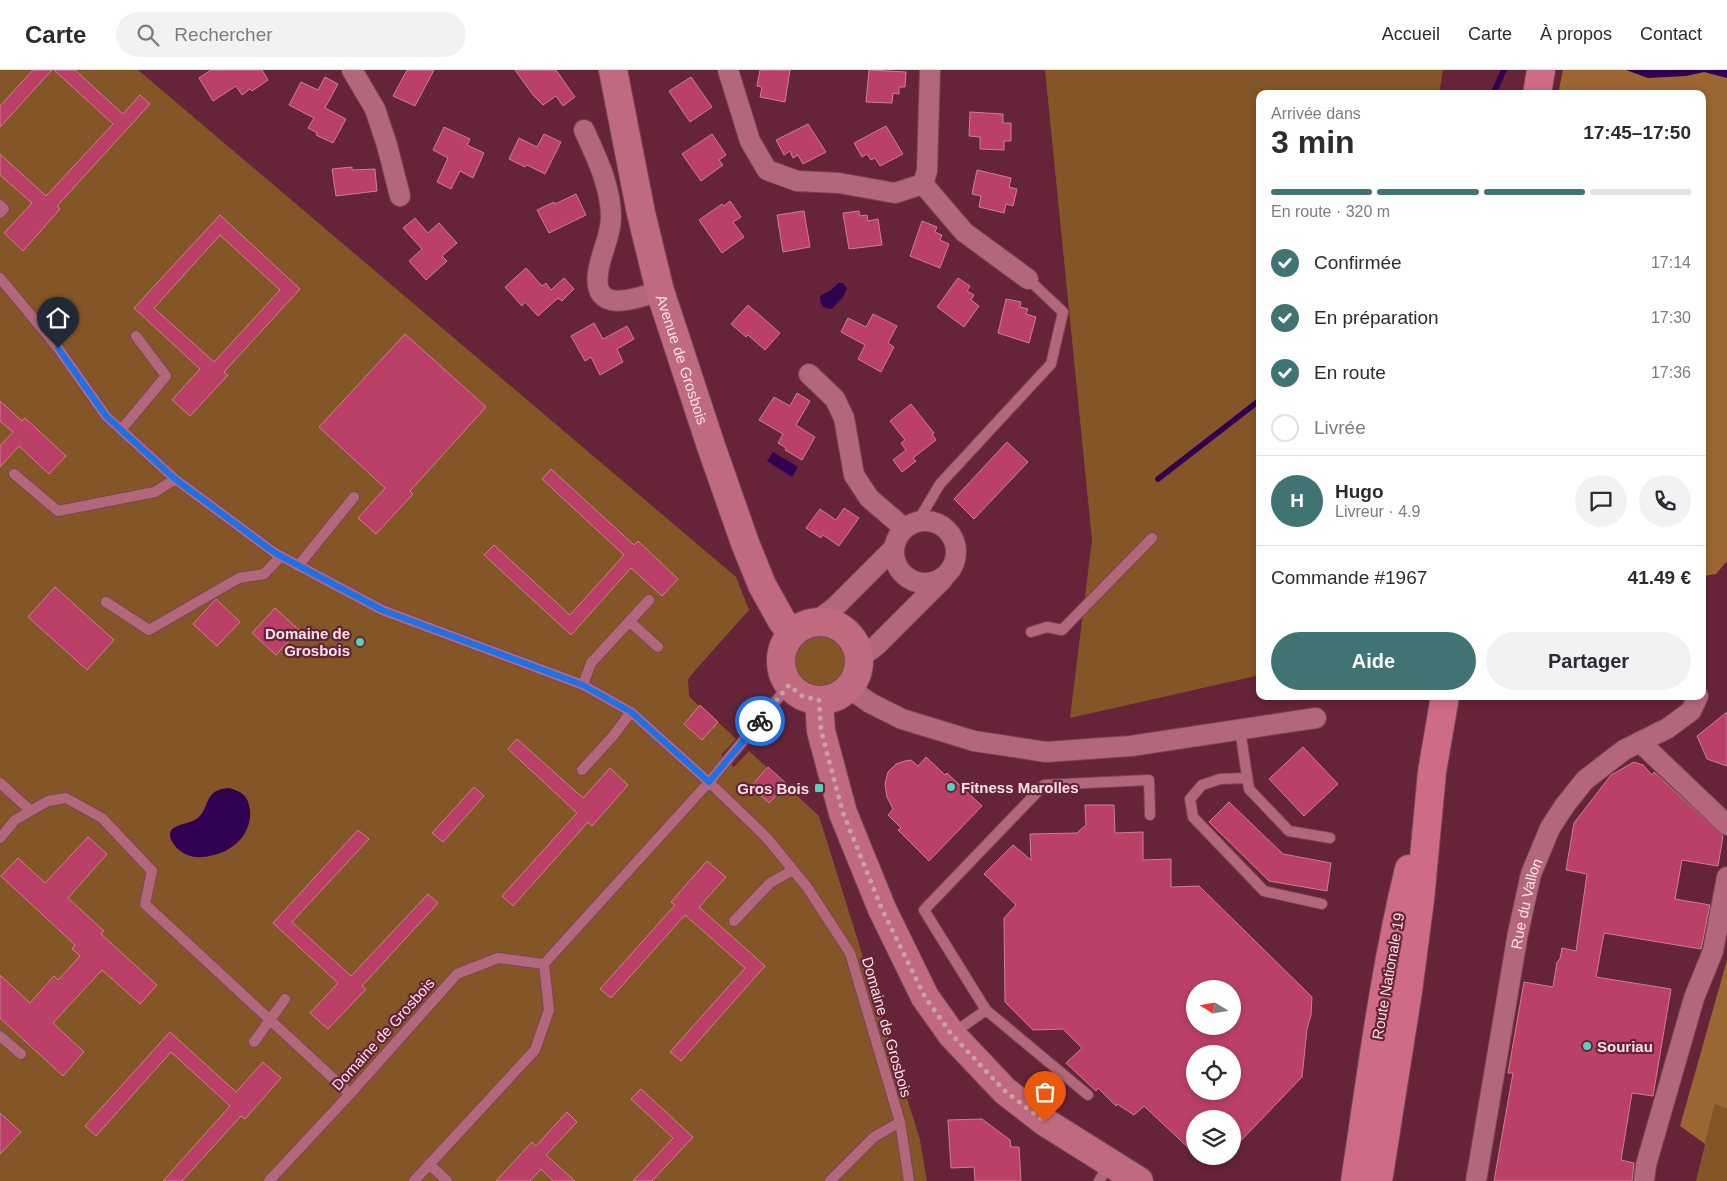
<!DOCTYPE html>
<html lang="fr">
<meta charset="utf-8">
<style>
:root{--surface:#fff;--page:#f2f2f3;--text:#2b2b33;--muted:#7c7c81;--line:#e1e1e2;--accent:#3f7472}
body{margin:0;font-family:Helvetica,sans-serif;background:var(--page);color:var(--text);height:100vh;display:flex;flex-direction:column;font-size:19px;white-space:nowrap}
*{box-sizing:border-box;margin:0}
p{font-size:16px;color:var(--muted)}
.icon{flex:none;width:28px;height:28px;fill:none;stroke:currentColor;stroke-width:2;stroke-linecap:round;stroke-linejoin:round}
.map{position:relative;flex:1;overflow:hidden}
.sheet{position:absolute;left:1256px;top:20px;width:450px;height:610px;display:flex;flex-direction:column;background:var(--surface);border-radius:10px;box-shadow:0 2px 8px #0003}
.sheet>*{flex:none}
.needle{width:32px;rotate:281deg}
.controls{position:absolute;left:1186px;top:910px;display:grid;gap:10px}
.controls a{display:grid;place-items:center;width:55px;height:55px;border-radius:50%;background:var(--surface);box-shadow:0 2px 8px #0003;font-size:25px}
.pin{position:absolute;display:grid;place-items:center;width:42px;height:42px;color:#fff;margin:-51px -21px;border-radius:50% 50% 50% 0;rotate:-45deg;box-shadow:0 0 5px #0007}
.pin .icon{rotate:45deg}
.courier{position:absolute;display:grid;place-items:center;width:50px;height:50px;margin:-25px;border:4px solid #1a73e8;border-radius:50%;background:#fff;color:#222;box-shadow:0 1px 6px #0007}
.overview em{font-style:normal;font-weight:800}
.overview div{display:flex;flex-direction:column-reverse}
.overview{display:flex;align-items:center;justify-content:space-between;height:85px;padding:0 15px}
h1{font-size:32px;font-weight:800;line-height:38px}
.bar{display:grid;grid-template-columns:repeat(4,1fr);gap:8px 5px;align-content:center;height:60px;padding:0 15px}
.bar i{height:6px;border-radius:4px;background:var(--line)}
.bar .current{background:var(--accent)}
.bar p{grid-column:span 4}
.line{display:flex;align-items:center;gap:12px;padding:0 15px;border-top:1px solid var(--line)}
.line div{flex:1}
.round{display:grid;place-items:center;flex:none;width:52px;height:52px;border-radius:26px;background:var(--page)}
ol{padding:0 15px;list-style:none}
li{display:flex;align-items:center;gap:15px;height:55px}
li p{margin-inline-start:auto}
li .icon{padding:5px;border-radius:50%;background:var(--accent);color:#fff;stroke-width:4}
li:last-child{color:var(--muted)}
li i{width:28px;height:28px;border:2px solid var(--line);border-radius:50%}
.button{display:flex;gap:10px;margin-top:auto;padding:10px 15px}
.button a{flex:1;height:58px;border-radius:30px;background:var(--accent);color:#fff;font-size:20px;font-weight:800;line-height:58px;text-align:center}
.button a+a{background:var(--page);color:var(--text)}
header{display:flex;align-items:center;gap:30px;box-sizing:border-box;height:70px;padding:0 25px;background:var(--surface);border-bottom:1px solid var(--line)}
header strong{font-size:24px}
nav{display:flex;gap:28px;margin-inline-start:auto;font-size:18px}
.search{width:350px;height:45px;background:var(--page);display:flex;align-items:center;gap:12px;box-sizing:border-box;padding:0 18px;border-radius:28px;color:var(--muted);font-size:19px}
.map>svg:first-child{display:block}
.green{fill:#845627}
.forest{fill:#9a6631}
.water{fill:#300151}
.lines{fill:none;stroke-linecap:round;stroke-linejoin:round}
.stream{stroke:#300151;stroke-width:5.5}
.building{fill:#bb4067;stroke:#cb7f91;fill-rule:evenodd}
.lane-casing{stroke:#7a4458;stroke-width:12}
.street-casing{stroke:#7a4458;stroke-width:22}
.secondary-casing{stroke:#7a4458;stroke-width:30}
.primary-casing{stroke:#7a4458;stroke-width:30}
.lane{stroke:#b2687a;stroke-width:10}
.street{stroke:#b2687a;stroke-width:20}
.secondary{stroke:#c06a80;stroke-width:28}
.primary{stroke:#ce6c86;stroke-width:28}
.done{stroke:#c8a0aa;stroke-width:5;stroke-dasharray:0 9}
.route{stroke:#1a73e8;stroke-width:6}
.poi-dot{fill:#58cebf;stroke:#662438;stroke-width:2}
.labels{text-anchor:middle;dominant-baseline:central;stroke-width:4.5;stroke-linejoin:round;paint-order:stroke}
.street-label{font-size:15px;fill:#fce2e7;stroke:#662438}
.poi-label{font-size:15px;font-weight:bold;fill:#fce2e7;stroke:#662438;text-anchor:end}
</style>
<header>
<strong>Carte</strong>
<div class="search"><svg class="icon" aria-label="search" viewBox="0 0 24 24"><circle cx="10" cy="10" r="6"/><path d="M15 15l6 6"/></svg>Rechercher</div>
<nav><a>Accueil</a><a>Carte</a><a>À propos</a><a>Contact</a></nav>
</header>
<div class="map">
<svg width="1727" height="1111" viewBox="0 0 1727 1111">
<rect width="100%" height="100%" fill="#662438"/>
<!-- green -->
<path class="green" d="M0,0H138L736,507L749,540L691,605L688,610L689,626L699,636L700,635L736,669L721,685L734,697L749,681L819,746L920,1070L927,1111H0Z
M1045,0H1443L1439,24H1260V605L1070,648L1092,470Z
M793 591a27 27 0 1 1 54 0a27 27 0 1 1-54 0Z
M1715,1034L1727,1039V1111H1696Z"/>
<!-- forest -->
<path class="forest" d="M1563,0H1707L1727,6V491L1716,504L1703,506L1702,24H1558Z
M1727,890V1039L1715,1034L1705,1074L1680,1056Z"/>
<!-- water -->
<path class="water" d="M1626,0H1727V8L1704,2L1686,6L1648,8Z
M838,213H843L847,218L843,227L832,239C823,239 820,235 820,226L831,220Z
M773,382L798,397L792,407L767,391Z
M229,718C243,722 249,727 250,741C252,771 222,789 195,787C188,786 180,782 175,776C158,753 189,756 198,748C211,736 203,720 229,718Z"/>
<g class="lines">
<!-- stream -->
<path class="stream" d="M1493,24L1504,0
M1158,409L1260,330"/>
</g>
<!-- building -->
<path class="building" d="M33,0H52L0,57V36Z
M54,0H75L123,44L140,25L150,34L57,136L60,139L23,181L4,163L32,133L0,105V84L46,126L113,54Z
M211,0H262L268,10L252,21L250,19L242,25L236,16L213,31L199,8Z
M407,0H434L415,36L393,26Z
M515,0H556L575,27L563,36L556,26L543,35L533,25Z
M760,0H790L785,32L760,27L762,17L757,16Z
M869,0L906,2L905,17H899V24L893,23L892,33L866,32Z
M325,7L338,14L325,38L346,49L333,73L316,65L317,63L308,58L314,48L289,35L301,12L318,20Z
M691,7L712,37L690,52L669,21Z
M970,42L1003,44V53H1011V71H1004V80L980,79V67L969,66Z
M808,54L826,82L803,94L798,85L793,88L790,81L784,85L776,70Z
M886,56L903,84L880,96L875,88L871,90L867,84L862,87L854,73Z
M444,57L470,69L467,75L484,83L473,108L460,101L451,119L437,112L448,88L433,80Z
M544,64L561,72L545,104L527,95L525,97L509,89L519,68L537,77Z
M712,64L726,85L719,90L723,95L701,111L682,84Z
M352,97V100L375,99L377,121L336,126L332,99Z
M977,100L1011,108L1009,117L1017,119L1013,136L1006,134L1004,143L979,137L981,126L972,124Z
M576,124L586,145L549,163L537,140L554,132L555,134Z
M730,131L741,147L733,152L744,167L722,183L699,150L722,134L724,136Z
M804,141L810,177L783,182L777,145Z
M859,141L860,146L867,145L868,151L878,149L882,175L849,179L843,143Z
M220,145L300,219L224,302L228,305L190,346L172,330L200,299L134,238ZM220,165L280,220L214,292L154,238Z
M415,148L428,163L439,153L457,173L442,186L447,191L426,210L409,191L422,179L403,158Z
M922,151L937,157L935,162L942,165L940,170L949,174L940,198L910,186Z
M526,198L542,216L546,213L551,220L564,208L574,219L562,231L558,228L538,246L525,232L522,236L505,217Z
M958,208L970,216L967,221L974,225L971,230L979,236L964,257L937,237Z
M1006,229L1021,232L1020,237L1028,239L1026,244L1036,247L1029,273L998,263Z
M748,235L780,263L765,280L748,265L746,267L731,254Z
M873,244L897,256L888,273L894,277L881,302L858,289L865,275L841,262L848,248L866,257Z
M594,253L603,269L627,256L634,269L617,279L623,292L600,305L591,287L585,291L571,266Z
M405,264L486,337L410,421L413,424L376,464L358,448L385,418L319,357Z
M797,323L810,331L796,355L815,367L802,390L785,380L786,378L778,373L783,364L759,350L774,327L790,336Z
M0,331L22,351L25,348L66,386L49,404L19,376L0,397V376L13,362L0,351Z
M911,334L934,363L932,364L936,370L913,388L916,391L902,402L893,390L906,380L901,373L905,370L890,351Z
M1007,372L1028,392L974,449L954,429Z
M551,399L634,475L638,471L678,509L662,526L631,498L571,565L484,485L494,475L570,545L624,485L542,409Z
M844,438L859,448L839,476L823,465L821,468L806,458L820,439L836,450Z
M55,517L114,570L87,600L28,547Z
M216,529L240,552L217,576L193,554Z
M275,538L299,560L276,585L252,563Z
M700,635L718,652L702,670L684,654Z
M1727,642V696L1707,689L1697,666Z
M517,669L583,728L610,698L628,715L592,756L588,752L513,836L502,826L577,743L508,679Z
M1303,677L1338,714L1304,746L1269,709Z
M926,687L945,705L947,703L982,736L929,791L898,760L901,758L888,745L893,739L887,727L885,714L888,702L896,694L905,691L911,690L918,696Z
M1634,692L1643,695L1652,705L1654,702L1723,766L1718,796L1682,790L1675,829L1710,835L1701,879L1604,863L1596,907L1671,919L1653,1026L1632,1023L1621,1090L1634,1093L1632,1111H1494L1513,1003H1508L1524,912L1553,917L1557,892L1560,889L1562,878L1576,881L1587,804L1566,800L1574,753L1611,705Z
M768,697L787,714L769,733L751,716Z
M474,717L484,726L443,772L432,763Z
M1229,732L1283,784L1331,793L1327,821L1269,811L1209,752Z
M1085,735H1114L1115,763L1143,762V790L1171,789V817L1199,816L1312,927L1311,945L1307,959L1302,1007L1232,1080V1049H1195V1084L1144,1036L1134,1045L1117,1034L1116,1036L1098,1018L1096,1021L1066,993L1082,978L1063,959L1033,960L1005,932L1004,848L1016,835L984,804L1013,775L1031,790L1030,764L1077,763L1086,755ZM1195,919H1232V956H1195ZM1195,984H1232V1021H1195Z
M358,760L369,769L292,852L351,906L428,824L438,833L362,916L366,919L328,959L310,943L338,913L273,853Z
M88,767L107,784L68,828L104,861L101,864L157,915L140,934L102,900L53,953L84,982L63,1006L0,948V905L30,933L54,906L58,910L80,886L72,879L75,875L1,806L18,788L45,813Z
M707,791L726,807L699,837L765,896L681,991L670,982L745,898L685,845L611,928L600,919L675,835L671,832Z
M170,962L236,1022L263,992L281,1008L245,1049L241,1046L182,1111H163L230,1036L171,982L96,1066L85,1056Z
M641,1019L693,1067L652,1111H633L673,1068L631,1029Z
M567,1042L577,1052L546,1085L575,1111H553L541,1099L530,1111H496L532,1072L536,1076Z
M0,1043L21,1062L0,1084Z
M982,1049L1010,1070L1011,1077H1019L1021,1111H975L974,1097L951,1098L948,1050Z"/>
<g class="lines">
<defs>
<path id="lane" d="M0,135L4,139L0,143
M0,208L58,278L106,346L175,409L275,483L382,540L583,615L631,642L709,712L766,767L807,817L850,883L900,1052L909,1111
M121,360L166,306L136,266
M14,404L58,441L155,422L175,409
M918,451L940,414L1051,294L1063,242L1028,209
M298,496L354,427
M106,532L149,560L239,508L264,504L281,486
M629,551L658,577
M1031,562L1047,557L1062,560L1152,468
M583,615L591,593L649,530
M1240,660L1249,719L1289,761L1330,768
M582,700L613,666L631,642
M1247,708L1220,709L1202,715L1190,729L1193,747L1264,821L1322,834
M0,713L31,741
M0,768L15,750L48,731L66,728L102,748L152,801L145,834L350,1024
M734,851L770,813L793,800
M544,894L709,712L789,615
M952,964L986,940
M0,966L21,984
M254,972L285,929
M1088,1025L986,940L924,840L1044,715L1149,710L1150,745
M429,1094L447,1111
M269,1111L350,1024L457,904L498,888L544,894L549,940L535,980L414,1111
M830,1111L874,1067L900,1052
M1099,1111L1109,1095"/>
<g id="street">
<path d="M352,0L375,39L387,75L400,126"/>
<path d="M728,0L750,71L767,100L797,111L839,113L895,123L923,114L927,101L930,0"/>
<path d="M584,60C596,86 611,117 611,147C611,167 600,184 598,203C592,246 638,228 660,221"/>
<path d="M923,114L964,162L1028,209"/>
<path d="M809,304L835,329L844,348L854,405L869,428L904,458"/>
<circle cx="925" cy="482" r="31"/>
<path d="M815,552L835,537L894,478"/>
<path d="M860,588L877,575L943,509"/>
<path d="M849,618L870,633L902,649L974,671L1046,682L1131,676L1316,648"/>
<path d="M1640,672L1727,755"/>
<path id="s1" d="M1476,1111L1518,863L1531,804L1550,758L1565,735L1585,710L1624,680L1668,658L1691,641L1698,626"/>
<path d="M1644,1111L1646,1095L1694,928L1713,881L1727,807"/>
</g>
<g id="secondary">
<path id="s2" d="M613,0L641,143L660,221L711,376L745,473L762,515L782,551L793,563"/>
<circle cx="820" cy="591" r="39"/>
<path d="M819,631L821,661L843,743L882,839L925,927L952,965L1005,1021L1045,1052L1139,1111"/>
</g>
<path id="primary" d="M1537,24L1541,0
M1355,1111C1371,1007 1384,901 1409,799
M1378,1111L1408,921L1420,830L1432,702L1445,626"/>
</defs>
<!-- lane casing -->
<use href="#lane" class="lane-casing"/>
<!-- street casing -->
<use href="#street" class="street-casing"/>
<!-- secondary casing -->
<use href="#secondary" class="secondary-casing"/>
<!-- primary casing -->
<use href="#primary" class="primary-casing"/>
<!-- lane -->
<use href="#lane" class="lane"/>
<!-- street -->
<use href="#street" class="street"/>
<!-- secondary -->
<use href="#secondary" class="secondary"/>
<!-- primary -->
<use href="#primary" class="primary"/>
</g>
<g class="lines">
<!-- done -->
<path class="done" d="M760,651L789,615L802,626L819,630L821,660L843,743L882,839L925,927L952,965L1005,1021L1045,1052"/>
<!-- route -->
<path class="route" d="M58,278L106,346L175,409L275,483L382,540L583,615L631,642L709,712L760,651"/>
</g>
<!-- markers -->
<g class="poi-dot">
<circle cx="360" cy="572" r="5"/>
<circle cx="951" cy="717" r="5"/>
<rect x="814" y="713" width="10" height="10" rx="2.5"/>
<circle cx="1587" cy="976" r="5"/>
</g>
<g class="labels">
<!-- street labels -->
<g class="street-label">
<text stroke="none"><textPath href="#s2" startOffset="298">Avenue de Grosbois</textPath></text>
<text stroke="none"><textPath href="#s1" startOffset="282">Rue du Vallon</textPath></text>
<text transform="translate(1388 906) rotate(-80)">Route Nationale 19</text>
<text transform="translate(887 957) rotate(74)">Domaine de Grosbois</text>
<text transform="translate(383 964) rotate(-48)">Domaine de Grosbois</text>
</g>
<!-- poi labels -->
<g class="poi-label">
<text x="350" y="563">Domaine de<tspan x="350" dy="17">Grosbois</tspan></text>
<text x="961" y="717" text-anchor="start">Fitness Marolles</text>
<text x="809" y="718">Gros Bois</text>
<text x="1597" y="976" text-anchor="start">Souriau</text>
</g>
</g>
</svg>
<div class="controls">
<a><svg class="needle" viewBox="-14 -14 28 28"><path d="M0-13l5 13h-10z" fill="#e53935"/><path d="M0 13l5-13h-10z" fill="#7c7c81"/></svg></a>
<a><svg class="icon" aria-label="locate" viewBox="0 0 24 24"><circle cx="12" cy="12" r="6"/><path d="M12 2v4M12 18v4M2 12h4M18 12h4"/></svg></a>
<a><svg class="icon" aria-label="layers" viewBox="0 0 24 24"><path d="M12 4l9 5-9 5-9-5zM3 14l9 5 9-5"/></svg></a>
</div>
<div class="pin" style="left:1045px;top:1052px;background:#ea580c"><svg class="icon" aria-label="bag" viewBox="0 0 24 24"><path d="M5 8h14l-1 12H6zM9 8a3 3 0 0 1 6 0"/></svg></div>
<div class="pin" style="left:58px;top:278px;background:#1f2937"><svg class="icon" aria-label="home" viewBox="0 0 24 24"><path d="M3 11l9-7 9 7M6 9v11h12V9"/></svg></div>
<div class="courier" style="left:760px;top:651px"><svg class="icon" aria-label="bike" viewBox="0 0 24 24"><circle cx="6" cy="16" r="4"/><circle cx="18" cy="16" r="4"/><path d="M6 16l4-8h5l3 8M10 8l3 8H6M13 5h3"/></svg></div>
<section class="sheet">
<div class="overview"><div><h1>3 min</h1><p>Arrivée dans</p></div><em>17:45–17:50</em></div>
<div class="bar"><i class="current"></i><i class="current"></i><i class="current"></i><i></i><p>En route · 320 m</p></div>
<ol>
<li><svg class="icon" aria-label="check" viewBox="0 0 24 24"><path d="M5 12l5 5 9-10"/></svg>Confirmée<p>17:14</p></li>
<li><svg class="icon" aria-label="check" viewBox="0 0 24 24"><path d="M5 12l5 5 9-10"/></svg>En préparation<p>17:30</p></li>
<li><svg class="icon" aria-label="check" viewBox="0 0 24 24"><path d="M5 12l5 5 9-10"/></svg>En route<p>17:36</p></li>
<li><i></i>Livrée</li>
</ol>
<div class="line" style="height:90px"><b class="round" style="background:var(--accent);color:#fff">H</b><div><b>Hugo</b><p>Livreur · 4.9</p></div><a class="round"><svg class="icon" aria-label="chat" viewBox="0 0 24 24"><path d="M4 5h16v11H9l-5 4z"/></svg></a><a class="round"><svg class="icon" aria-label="phone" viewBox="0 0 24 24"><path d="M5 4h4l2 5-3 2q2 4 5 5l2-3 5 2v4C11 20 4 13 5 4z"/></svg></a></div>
<div class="line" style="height:65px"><div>Commande #1967</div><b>41.49 €</b></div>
<div class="button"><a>Aide</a><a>Partager</a></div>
</section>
</div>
